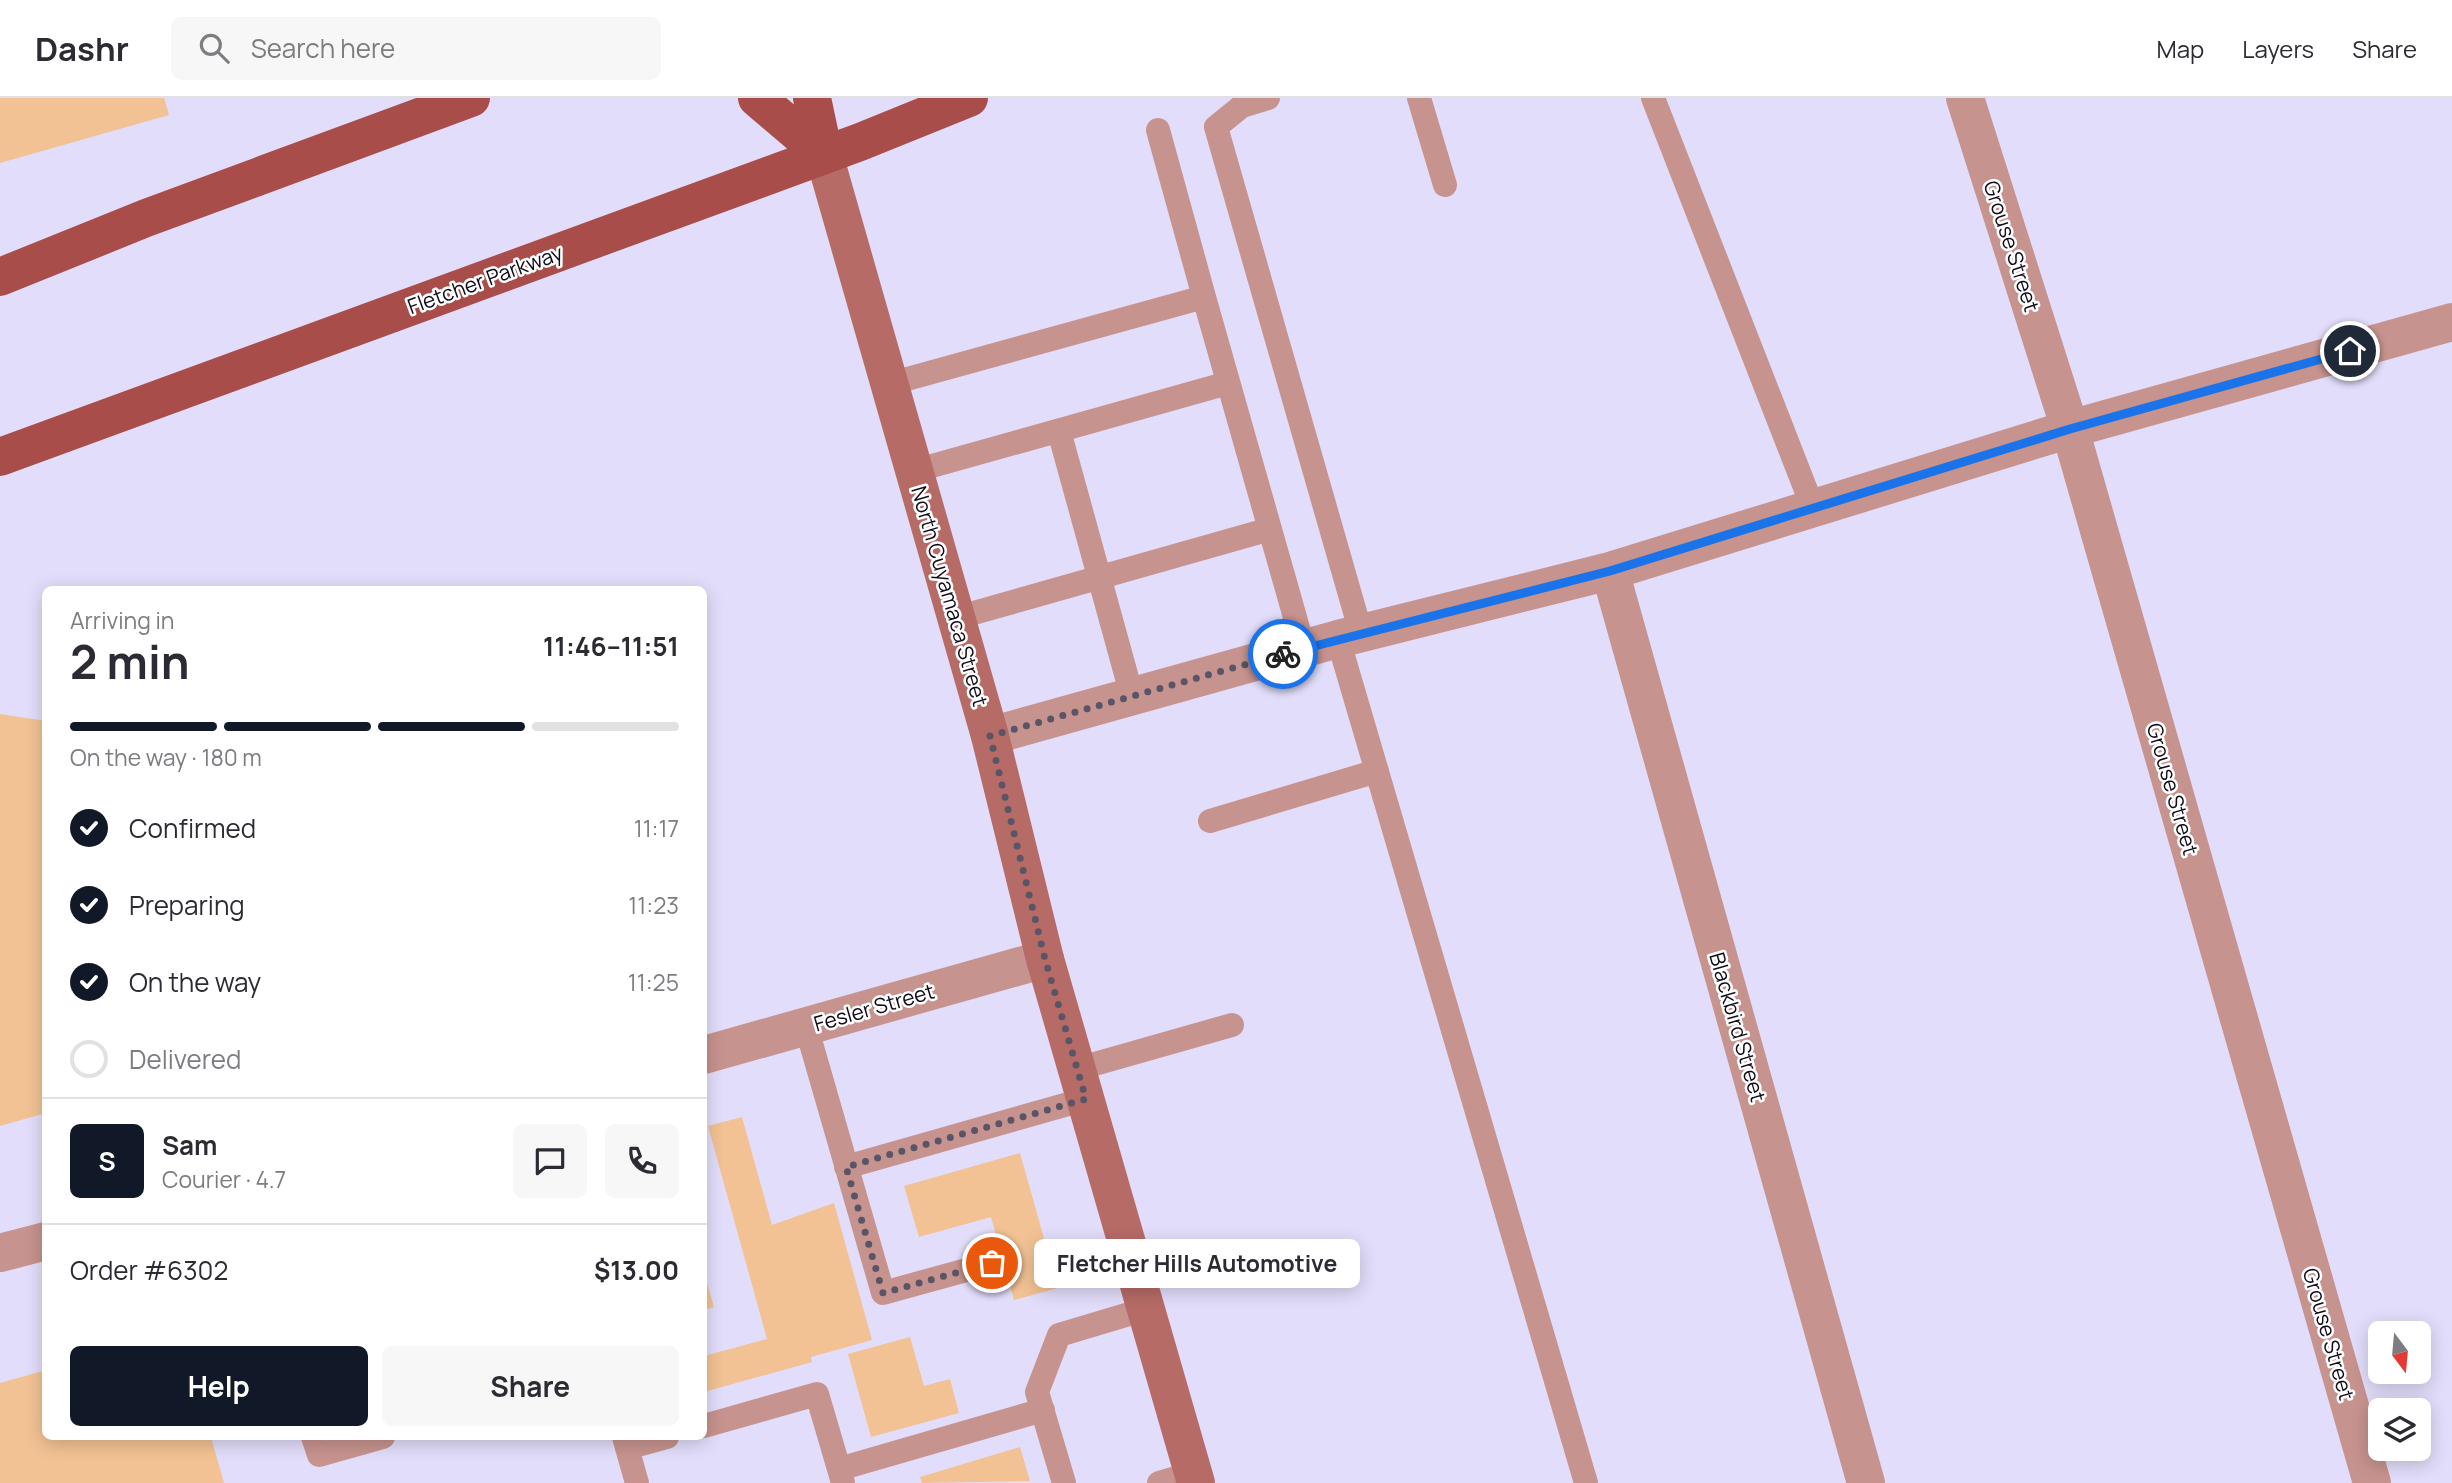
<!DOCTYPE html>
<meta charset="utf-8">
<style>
:root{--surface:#fff;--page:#f7f7f7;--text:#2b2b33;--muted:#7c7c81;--line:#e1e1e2;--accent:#111827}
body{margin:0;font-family:Manrope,sans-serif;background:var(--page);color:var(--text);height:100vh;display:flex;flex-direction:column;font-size:26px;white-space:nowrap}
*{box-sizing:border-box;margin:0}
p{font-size:23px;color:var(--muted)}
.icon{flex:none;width:38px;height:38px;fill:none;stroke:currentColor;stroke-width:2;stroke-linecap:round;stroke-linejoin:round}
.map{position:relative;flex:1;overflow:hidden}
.panel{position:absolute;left:42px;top:488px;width:665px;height:854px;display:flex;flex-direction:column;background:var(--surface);border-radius:10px;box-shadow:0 4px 18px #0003}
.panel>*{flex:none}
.needle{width:46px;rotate:164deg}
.tools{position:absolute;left:2368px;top:1223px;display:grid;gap:14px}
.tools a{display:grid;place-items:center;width:63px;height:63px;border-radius:10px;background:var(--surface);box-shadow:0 4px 18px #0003;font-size:35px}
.pin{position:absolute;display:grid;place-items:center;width:60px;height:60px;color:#fff;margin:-30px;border:4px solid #fff;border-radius:50%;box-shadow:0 2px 7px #0007}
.courier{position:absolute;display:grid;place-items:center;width:70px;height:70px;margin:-35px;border:5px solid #1a73e8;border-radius:50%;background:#fff;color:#222;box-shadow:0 2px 9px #0007}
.bubble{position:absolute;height:49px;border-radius:10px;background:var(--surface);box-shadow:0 4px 18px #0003;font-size:23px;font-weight:700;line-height:49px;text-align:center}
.headline em{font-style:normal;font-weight:700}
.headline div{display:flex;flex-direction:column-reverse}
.headline{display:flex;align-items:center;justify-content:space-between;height:119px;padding:0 28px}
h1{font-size:46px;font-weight:700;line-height:52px}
.bar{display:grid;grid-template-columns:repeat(4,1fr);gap:10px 7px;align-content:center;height:84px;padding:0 28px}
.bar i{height:9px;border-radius:5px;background:var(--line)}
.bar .selected{background:var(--accent)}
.bar p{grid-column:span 4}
.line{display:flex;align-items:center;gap:18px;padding:0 28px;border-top:2px solid var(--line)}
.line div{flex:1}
.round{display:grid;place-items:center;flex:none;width:74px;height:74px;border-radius:10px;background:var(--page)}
ol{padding:0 28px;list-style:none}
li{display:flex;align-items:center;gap:21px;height:77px}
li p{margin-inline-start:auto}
li .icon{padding:7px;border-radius:50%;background:var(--accent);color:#fff;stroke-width:4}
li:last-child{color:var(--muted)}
li i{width:38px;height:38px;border:4px solid var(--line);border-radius:50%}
.cta{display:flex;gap:14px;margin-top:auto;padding:14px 28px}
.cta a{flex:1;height:80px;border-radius:10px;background:var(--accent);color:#fff;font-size:28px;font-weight:700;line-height:80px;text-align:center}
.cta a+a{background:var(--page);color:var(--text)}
header{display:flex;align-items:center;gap:42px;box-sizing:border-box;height:98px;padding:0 35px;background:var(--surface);border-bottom:2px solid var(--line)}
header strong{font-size:33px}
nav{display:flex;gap:38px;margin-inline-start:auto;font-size:24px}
.search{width:490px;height:63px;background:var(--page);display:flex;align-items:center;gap:18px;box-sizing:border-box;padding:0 24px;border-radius:10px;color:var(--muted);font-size:26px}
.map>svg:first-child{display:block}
.building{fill:#f2c294}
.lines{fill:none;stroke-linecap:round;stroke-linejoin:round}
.service{stroke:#c7938e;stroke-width:24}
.minor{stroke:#c7938e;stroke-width:38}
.secondary{stroke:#b66b66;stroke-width:38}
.primary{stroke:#a84d49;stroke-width:38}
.done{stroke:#595567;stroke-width:7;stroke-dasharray:0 12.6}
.route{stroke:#1a73e8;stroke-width:9}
.labels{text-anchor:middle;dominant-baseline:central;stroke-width:5;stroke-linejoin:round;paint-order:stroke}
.street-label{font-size:21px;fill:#0f0c18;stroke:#fff}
</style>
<header>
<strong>Dashr</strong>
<div class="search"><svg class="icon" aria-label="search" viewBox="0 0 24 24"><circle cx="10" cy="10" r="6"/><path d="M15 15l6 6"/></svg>Search here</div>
<nav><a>Map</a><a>Layers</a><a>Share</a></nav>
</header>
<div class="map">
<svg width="2452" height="1385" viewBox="0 0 2452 1385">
<rect width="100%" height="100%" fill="#e2ddfa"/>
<!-- building -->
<path class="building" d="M0,0H164L169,17L0,65Z
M0,616L46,623V1015L0,1028Z
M742,1019L772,1127L834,1105L872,1242L811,1259L812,1264L704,1294V1258L767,1241L708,1028Z
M1020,1055L1058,1190L1014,1202L991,1119L919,1139L904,1088Z
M704,1175L714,1209L704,1212Z
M910,1239L924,1288L950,1281L959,1315L871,1339L848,1256Z
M46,1272V1339H211L224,1385H0V1285Z
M1020,1349L1030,1383L922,1385L920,1379Z"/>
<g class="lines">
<!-- service -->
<path class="service" d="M1268,0L1242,8L1216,29L1361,535
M1419,0L1445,87
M1653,0L1813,410
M1204,199L1304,551
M889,286L1204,199L1158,32
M1059,333L1132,598
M914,373L1228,285
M956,520L1270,431
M1338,541L1586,1385
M1210,723L1377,673
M806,928L883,1195L992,1165
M1077,971L1232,927
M846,1069L1086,1001
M704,1328L817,1296L839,1371
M313,1339L319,1357L383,1339
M624,1339L637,1385
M627,1350L667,1339
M843,1385L839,1371L1043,1312
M1064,1385L1037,1294L1059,1237L1146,1211
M1159,1385L1193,1375"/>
<!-- minor -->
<path class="minor" d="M1965,0L2070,331L2372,1385
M1610,473L1866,1385
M990,638L1338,541L1610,473L2070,331L2452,224
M704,957L1045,861
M0,1155L46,1143"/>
<!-- secondary -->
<path class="secondary" d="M824,57L990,638L1045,861L1196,1385"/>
<!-- primary -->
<path class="primary" d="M757,0L824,57
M812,0L824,57
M0,179L146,120L471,0
M0,359L860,44L969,0"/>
</g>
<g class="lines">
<!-- done -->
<path class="done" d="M992,1165L883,1195L846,1069L1086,1001L1045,861L990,638L1283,556"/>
<!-- route -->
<path class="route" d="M1283,556L1610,473L2070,331L2350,253"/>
</g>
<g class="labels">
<!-- street labels -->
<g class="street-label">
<text transform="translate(2012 148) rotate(72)">Grouse Street</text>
<text transform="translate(485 181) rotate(-20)">Fletcher Parkway</text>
<text transform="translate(950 498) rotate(74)">North Cuyamaca Street</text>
<text transform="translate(2173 691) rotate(74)">Grouse Street</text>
<text transform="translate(874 909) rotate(-16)">Fesler Street</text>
<text transform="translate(1738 929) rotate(74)">Blackbird Street</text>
<text transform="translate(2329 1236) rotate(74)">Grouse Street</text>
</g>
</g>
</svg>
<div class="tools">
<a><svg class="needle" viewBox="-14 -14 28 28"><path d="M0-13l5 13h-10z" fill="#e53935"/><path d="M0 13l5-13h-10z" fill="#7c7c81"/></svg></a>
<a><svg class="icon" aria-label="layers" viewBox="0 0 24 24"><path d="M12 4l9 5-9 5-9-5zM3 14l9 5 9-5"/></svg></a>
</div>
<div class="pin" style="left:992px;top:1165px;background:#ea580c"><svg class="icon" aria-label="bag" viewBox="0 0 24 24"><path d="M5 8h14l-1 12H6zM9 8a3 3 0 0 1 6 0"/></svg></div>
<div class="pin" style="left:2350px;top:253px;background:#1f2937"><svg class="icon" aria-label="home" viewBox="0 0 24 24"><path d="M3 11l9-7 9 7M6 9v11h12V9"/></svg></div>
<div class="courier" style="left:1283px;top:556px"><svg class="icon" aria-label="bike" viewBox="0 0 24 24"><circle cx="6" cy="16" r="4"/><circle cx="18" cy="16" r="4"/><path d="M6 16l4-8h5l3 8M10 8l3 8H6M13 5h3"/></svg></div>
<div class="bubble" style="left:1034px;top:1141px;width:326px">Fletcher Hills Automotive</div>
<section class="panel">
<div class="headline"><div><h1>2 min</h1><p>Arriving in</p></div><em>11:46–11:51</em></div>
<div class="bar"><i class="selected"></i><i class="selected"></i><i class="selected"></i><i></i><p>On the way · 180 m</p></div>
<ol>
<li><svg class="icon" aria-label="check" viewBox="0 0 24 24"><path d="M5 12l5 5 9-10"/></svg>Confirmed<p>11:17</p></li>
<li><svg class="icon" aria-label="check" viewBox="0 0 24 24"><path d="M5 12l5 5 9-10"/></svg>Preparing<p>11:23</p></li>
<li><svg class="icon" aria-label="check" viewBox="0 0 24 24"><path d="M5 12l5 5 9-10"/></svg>On the way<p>11:25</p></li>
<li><i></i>Delivered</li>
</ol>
<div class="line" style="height:126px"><b class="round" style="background:var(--accent);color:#fff">S</b><div><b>Sam</b><p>Courier · 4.7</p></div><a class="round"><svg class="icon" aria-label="chat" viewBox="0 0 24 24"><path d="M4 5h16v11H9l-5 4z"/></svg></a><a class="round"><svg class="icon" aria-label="phone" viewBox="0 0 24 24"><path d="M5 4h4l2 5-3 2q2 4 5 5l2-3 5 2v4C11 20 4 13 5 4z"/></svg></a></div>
<div class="line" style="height:91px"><div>Order #6302</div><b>$13.00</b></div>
<div class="cta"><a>Help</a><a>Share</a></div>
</section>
</div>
